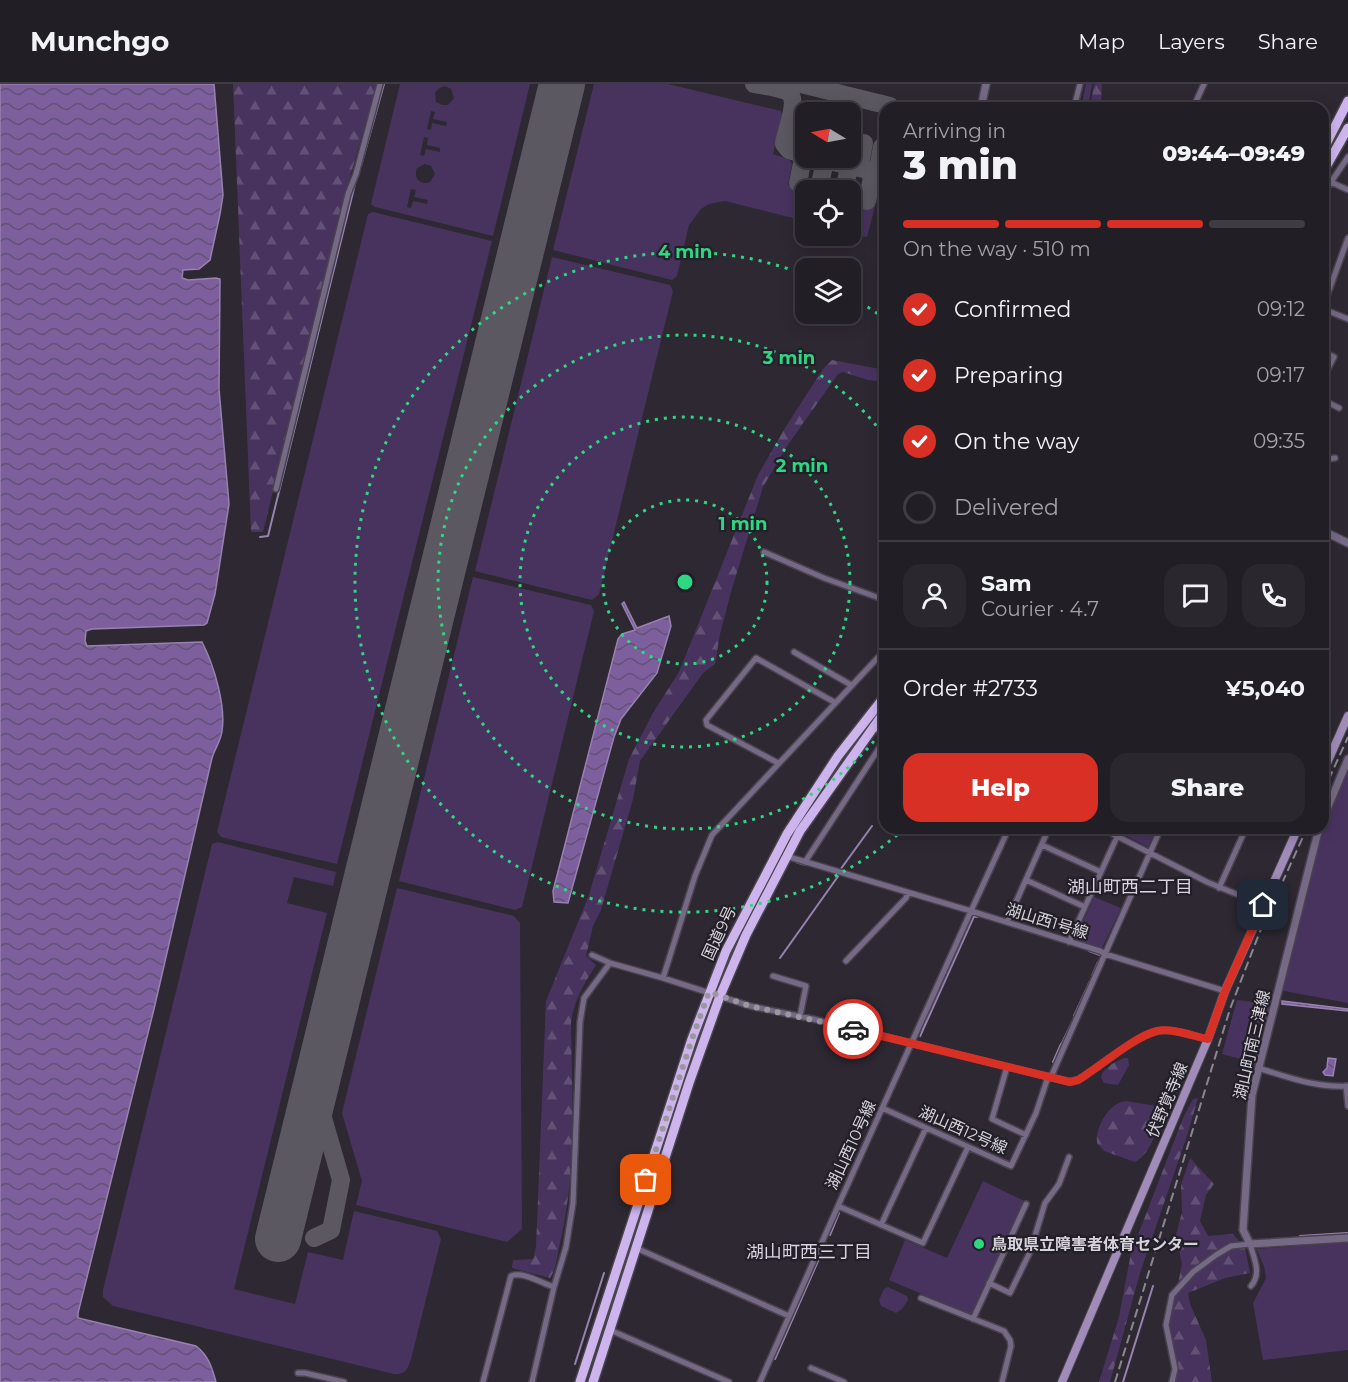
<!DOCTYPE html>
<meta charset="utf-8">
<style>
:root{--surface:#221e26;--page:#2a272e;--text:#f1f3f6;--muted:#a2a2a7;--line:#3f3c43;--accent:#d93025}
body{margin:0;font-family:Montserrat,"Noto Sans JP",sans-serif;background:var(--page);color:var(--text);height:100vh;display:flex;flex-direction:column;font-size:22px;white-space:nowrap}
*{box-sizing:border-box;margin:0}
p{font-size:20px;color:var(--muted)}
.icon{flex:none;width:33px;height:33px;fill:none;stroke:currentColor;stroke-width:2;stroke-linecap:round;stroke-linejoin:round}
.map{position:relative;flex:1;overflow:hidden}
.panel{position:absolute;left:879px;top:18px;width:450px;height:732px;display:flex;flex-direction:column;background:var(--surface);border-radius:18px;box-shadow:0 3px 15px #0003,0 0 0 2px var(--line)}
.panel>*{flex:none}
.needle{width:39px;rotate:280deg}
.fabs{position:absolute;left:795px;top:18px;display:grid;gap:12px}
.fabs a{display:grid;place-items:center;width:66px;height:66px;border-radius:12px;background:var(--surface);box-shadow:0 3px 15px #0003,0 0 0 2px var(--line);font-size:30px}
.pin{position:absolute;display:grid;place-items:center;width:51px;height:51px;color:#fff;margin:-26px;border-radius:12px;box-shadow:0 3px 9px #0006}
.courier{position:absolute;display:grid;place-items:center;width:60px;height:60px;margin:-30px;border:4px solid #d93025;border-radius:50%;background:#fff;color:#222;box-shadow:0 2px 8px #0007}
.summary em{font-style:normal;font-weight:800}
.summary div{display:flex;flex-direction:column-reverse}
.summary{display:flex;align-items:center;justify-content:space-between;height:102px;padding:0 24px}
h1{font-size:39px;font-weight:800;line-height:45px}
.bar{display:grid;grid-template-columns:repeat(4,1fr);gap:9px 6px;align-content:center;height:72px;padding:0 24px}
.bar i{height:8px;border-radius:4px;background:var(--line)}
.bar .active{background:var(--accent)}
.bar p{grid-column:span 4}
.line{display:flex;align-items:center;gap:15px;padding:0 24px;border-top:2px solid var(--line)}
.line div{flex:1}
.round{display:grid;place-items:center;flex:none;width:63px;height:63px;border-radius:18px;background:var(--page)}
ol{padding:0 24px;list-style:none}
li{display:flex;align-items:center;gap:18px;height:66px}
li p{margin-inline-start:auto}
li .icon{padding:6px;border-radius:50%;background:var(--accent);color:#fff;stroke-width:4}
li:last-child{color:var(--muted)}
li i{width:33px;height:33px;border:3px solid var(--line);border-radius:50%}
.primary-button{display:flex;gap:12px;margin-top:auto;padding:12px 24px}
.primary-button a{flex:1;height:69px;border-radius:18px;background:var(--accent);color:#fff;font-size:24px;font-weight:800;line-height:69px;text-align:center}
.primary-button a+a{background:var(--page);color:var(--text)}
header{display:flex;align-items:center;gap:36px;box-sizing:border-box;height:84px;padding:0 30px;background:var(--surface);border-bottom:2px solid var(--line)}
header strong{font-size:28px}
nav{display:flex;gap:33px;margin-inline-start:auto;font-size:21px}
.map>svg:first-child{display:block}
.green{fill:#48335f;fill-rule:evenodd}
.forest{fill:url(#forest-firs)}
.water{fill:url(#water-waves);stroke:#9882b0;stroke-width:1.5}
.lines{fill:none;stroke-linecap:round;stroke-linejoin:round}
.stream{stroke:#9882b0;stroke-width:2}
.taxiway{stroke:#5c5861;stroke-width:18}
.runway{stroke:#5c5861;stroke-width:46}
.minor-casing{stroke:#48434d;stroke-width:8}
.tertiary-casing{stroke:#48434d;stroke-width:10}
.secondary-casing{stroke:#48434d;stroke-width:10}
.trunk-casing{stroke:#48434d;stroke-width:12}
.minor{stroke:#766985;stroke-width:5}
.tertiary{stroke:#766985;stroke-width:7}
.secondary{stroke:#a08bb9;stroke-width:8}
.trunk{stroke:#ceb4ed;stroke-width:9}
.rail{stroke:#8b8790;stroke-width:2;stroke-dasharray:9 4.5;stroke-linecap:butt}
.done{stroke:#9b979f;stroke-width:6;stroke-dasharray:0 10.8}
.route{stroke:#d93025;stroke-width:8}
.ring{fill:none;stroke:#2ed883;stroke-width:3;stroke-dasharray:3 6}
.poi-dot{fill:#2ed883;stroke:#231f28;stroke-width:2}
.labels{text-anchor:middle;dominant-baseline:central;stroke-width:4.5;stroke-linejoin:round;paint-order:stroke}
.street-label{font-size:16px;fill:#d6d3da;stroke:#231f28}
.poi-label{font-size:16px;font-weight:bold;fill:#d6d3da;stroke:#231f28;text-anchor:start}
.neighbourhood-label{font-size:18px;fill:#d9d3e0;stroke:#231f28}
.centre{fill:#2ed883;stroke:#231f28;stroke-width:3}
.ring-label{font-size:18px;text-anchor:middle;font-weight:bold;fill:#2ed883;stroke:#231f28;stroke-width:4.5;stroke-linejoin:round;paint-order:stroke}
</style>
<header>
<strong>Munchgo</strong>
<nav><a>Map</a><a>Layers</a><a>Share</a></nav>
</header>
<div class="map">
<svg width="1348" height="1298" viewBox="0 0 1348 1298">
<defs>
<pattern id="forest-firs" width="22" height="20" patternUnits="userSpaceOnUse" patternTransform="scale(1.5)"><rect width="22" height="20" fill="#48335f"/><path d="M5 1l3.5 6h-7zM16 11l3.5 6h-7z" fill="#625075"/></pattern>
<pattern id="water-waves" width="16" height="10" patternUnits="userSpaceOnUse" patternTransform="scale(1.5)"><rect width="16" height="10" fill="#7d5f9e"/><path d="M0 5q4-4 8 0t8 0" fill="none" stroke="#625174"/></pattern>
</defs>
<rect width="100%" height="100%" fill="#2d2832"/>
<!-- green -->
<path class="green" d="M400,0H530L493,152L375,123L371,120ZM445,2L451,5L454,14L448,21H442L436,18L435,9L439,4ZM431,27L435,28L433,35L447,38L446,42L432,39L431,46L427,45ZM424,53L428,54L427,61L440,64V68L426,65L424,72L420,71ZM425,80L431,82L435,90L430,98C420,102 413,94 417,84ZM411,105L416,106L414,113L428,116L427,120L413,117L411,124L407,123Z
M594,0H668L781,27L782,31L773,70L790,76L792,80L788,101L811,106H806L805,137L725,117L709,120L701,125L689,141L677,192L672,196L553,166Z
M1086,0H1092L1088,24H1081Z
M851,116L875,122L867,153L851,149Z
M373,128L492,157L337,780L221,753L217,748L368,130Z
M552,173L670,201L673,207L599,510L592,516L475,487Z
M473,493L591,521L594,527L522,823L515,826L399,797Z
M1348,686V919L1284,907L1283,905L1323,742Z
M1126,744H1157L1148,763L1123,750Z
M218,758L336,788L333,802L294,793L287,819L327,829L234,1205L295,1220L308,1168L343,1176L354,1127L437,1147L441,1155L411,1275C408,1284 406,1291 394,1290L113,1222L103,1213V1206L212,760Z
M397,804L514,832L520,839L522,1145L507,1158L356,1121L362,1097L342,1029Z
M1094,813L1121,824L1102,864L1075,856Z
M1237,916L1271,920L1255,979L1222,970Z
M983,1097L1024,1117L971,1231L889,1196L905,1156L947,1174Z
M1348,1158V1266L1263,1276L1253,1219L1266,1194L1264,1182L1256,1165Z
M888,1203L907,1212L908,1216L902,1225L896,1229L881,1222L879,1216L884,1205Z"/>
<!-- forest -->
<path class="forest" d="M233,0H377L346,107L263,448H251Z
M1094,0H1102L1101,24H1090Z
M832,276L885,286V298L868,296L843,288L838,290L787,362L763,403L731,508L720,550L715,580L703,589L640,677L633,715L601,826L593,842L586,872L596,881C584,900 574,916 571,939C572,1011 577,1088 560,1159C557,1171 557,1184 550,1194L512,1184L513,1176L533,1175L536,1163L546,917L589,811L629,675L653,629L679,588L758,391L785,344L823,285Z
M1124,974H1128L1129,981L1118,1001L1104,999L1101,993L1103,988L1112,980Z
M1198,1014L1187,1052L1140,1189L1110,1298H1099L1119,1233L1131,1169L1183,1034L1193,1015Z
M1126,1017L1156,1022L1161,1026C1159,1042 1151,1070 1135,1078L1104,1067L1097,1059C1095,1044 1109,1018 1126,1017Z
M1190,1074L1214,1100L1206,1111L1200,1137L1208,1152L1233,1150L1245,1164L1250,1189L1225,1194L1188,1209L1190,1220L1206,1256L1212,1298H1175L1177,1282L1169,1243L1182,1180L1176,1151L1182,1128L1181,1101Z"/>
<!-- water -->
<path class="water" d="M0,0H214L223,111L220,130L210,176L199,185L183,186L182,194L188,196L216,194L220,195L219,305L229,420L215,510L207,539L204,541L92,545L86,547L85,557L87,562L202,558C214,581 226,622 222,647C221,657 215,664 212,674L154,925L78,1229V1234L196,1262C208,1271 212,1283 216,1298H0Z
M624,518L637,544L669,532L671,542L657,589L621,635L614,653L568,819L554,818L553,807L618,555L622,550L635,546L622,520Z
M972,831L978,833H974L920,953L927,932Z
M1282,917L1348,925V927L1282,920Z
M1328,974L1336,975L1333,992L1325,991L1323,988L1327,984Z"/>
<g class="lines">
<!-- stream -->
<path class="stream" d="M361,82L384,0
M260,453L268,452L356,96
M796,778L805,781
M840,786L872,742
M1089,867L1100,871
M780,874L839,791
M1092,892L1098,878
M1074,932L1090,897
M1062,959L1074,934
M1053,978L1061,960
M830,1151L839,1129
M1300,1152L1347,1149
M775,1275L826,1159
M575,1280L604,1189
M1123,1298L1153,1202"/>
<!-- taxiway -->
<path class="taxiway" d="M754,0C764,2 779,3 788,8C800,16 785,48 784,60L789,66L806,71
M801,0L890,22
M561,5L563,0
M816,74L868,86L872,94L867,117
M855,83L860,80L864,59
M868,86L873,87L878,84L882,63
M798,99L803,74L801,70
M819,104L824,82L820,75
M844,106L848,88L844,80
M314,1154L331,1146L341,1096L317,1013L320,984"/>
<!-- runway -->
<path class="runway" d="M278,1155L562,0"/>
<defs>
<path id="minor" d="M1074,24L1080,0
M1193,24L1204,0
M1331,98L1348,73
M1323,110L1331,98L1348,106
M1323,223L1348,154
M1323,225L1348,235
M1323,268L1334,273L1323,295
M1323,316L1339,324
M1323,376L1335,374
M276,405L348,110L356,90L380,0
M764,468L824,494L885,516
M794,568L851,601
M873,643L885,651
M778,679L707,641L706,636L756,574L834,618
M1009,744L971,827L1100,867L1105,870L1161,744
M1101,744L1207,798L1263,821
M1042,761L1101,788
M786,772L971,827L838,1122L923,1159L968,1063
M805,778L885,655
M1026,796L1085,823
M1219,804L1246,744
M1007,838L1049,744
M1069,858L1121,744
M592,871L610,879L663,894L750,922L813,935L1070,998L1078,996C1099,983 1134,953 1157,947C1173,944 1192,952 1208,955
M846,877L906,814L908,809
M773,892L806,902L800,932
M663,894L695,792L712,751L885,566
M1007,983L992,1035L1026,1051
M1258,984C1288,993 1316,1004 1348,1002
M1051,993L1105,870L1225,907
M1346,1002L1348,1022
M882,1024L1011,1082L1036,1029L1048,993
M881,1141L926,1044
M636,1164L789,1232
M989,1199L1010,1209L1030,1168L1045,1119L1059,1100L1069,1073
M921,1214L1004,1247L1010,1256L1011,1262L1002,1298
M973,1235L1026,1120
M610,1246L729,1298
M811,1284L844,1298
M298,1289H305L344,1298
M483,1298L511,1192C523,1187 541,1199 554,1203
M532,1298L554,1203L566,1163L573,1119L580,938L584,914L610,879
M760,1298L838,1122
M1172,1298L1175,1285L1166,1241L1172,1211L1193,1188L1216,1171L1231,1162L1250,1160C1254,1175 1262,1189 1251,1202"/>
<path id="tertiary" d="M981,24L986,0
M1323,447L1348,459
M1323,735L1348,675
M1319,744L1252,1011L1243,1146L1250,1160L1348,1154"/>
<path id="secondary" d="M1323,688L1348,632
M1062,1298L1208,955L1225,907L1298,744"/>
<path id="trunk" d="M1323,66L1348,17
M1323,88L1348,44
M580,1298L692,955L726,867L787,750L838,672L885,612
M593,1298L689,999L720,912L746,851L800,747L885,627"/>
</defs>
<!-- minor casing -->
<use href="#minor" class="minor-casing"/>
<!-- tertiary casing -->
<use href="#tertiary" class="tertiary-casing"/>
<!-- secondary casing -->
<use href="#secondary" class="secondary-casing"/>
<!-- trunk casing -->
<use href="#trunk" class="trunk-casing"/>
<!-- minor -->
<use href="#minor" class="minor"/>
<!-- tertiary -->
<use href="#tertiary" class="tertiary"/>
<!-- secondary -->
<use href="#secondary" class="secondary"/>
<!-- trunk -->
<use href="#trunk" class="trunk"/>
<!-- rail -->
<path class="rail" d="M1323,708L1348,653
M1115,1298L1230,925L1259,850L1307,744"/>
</g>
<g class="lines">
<!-- done -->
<path class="done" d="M646,1096L692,955L709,908L750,922L853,945"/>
<!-- route -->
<path class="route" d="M853,945L1070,998L1078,996C1100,983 1133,953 1157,947C1173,944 1192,952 1208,955L1225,907L1263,821"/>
</g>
<!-- distance rings -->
<g class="ring">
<circle cx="685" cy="498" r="82"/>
<circle cx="685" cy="498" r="165"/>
<path d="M885 643A247 247 0 1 1 885 353"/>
<path d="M904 745A330 330 0 1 1 803 190M852 214A330 330 0 0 1 884 234"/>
</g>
<!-- markers -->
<circle class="poi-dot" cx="979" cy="1160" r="6"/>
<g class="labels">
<!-- street labels -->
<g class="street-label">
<text transform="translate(1047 837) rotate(17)">湖山西1号線</text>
<text transform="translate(719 849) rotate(-65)">国道9号</text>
<text transform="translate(1252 961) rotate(-77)">湖山町南三津線</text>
<text transform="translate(1167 1016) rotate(-67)">伏野覚寺線</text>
<text transform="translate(963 1046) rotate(24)">湖山西12号線</text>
<text transform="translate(851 1061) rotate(-65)">湖山西10号線</text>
</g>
<!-- poi labels -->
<g class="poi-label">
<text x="991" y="1160">鳥取県立障害者体育センター</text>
</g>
<!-- neighbourhood labels -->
<g class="neighbourhood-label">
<text x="1130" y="803">湖山町西二丁目</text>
<text x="809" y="1168">湖山町西三丁目</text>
</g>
</g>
<circle cx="685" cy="498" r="9" class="centre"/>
<g class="ring-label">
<text x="685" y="174">4 min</text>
<text x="789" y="280">3 min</text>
<text x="802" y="388">2 min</text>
<text x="743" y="446">1 min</text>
</g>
</svg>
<div class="fabs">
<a><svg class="needle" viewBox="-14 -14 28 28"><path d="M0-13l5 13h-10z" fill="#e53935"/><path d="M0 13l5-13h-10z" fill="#a2a2a7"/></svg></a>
<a><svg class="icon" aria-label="locate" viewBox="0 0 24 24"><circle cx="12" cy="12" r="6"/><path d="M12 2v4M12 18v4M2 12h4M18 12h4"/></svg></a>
<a><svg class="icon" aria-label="layers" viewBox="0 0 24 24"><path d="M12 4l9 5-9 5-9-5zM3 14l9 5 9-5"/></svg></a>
</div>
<div class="pin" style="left:646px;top:1096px;background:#ea580c"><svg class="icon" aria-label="bag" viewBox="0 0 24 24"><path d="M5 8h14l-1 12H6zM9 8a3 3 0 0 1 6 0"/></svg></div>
<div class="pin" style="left:1263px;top:821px;background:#1f2937"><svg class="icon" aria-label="home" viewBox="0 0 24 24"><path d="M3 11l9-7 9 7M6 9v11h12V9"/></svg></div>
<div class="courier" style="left:853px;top:945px"><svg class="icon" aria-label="car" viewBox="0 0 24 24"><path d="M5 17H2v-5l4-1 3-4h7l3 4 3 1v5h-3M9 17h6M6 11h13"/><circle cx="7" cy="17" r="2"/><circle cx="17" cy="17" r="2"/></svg></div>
<section class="panel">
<div class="summary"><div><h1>3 min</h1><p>Arriving in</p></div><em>09:44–09:49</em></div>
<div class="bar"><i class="active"></i><i class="active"></i><i class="active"></i><i></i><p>On the way · 510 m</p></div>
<ol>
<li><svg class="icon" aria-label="check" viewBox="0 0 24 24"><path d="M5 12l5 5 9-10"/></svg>Confirmed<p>09:12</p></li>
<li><svg class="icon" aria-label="check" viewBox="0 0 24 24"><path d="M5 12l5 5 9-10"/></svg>Preparing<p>09:17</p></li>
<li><svg class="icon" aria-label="check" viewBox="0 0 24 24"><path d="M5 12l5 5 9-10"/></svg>On the way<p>09:35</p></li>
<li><i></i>Delivered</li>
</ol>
<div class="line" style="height:108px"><a class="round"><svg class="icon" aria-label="person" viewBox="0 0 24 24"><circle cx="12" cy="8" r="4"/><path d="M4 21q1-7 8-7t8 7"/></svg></a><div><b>Sam</b><p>Courier · 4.7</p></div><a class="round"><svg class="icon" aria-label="chat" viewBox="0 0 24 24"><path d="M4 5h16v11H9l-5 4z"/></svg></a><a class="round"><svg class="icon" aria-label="phone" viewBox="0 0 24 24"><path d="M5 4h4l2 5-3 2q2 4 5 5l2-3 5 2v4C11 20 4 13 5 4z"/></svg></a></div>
<div class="line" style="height:78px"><div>Order #2733</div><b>¥5,040</b></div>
<div class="primary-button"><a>Help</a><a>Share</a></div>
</section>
</div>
